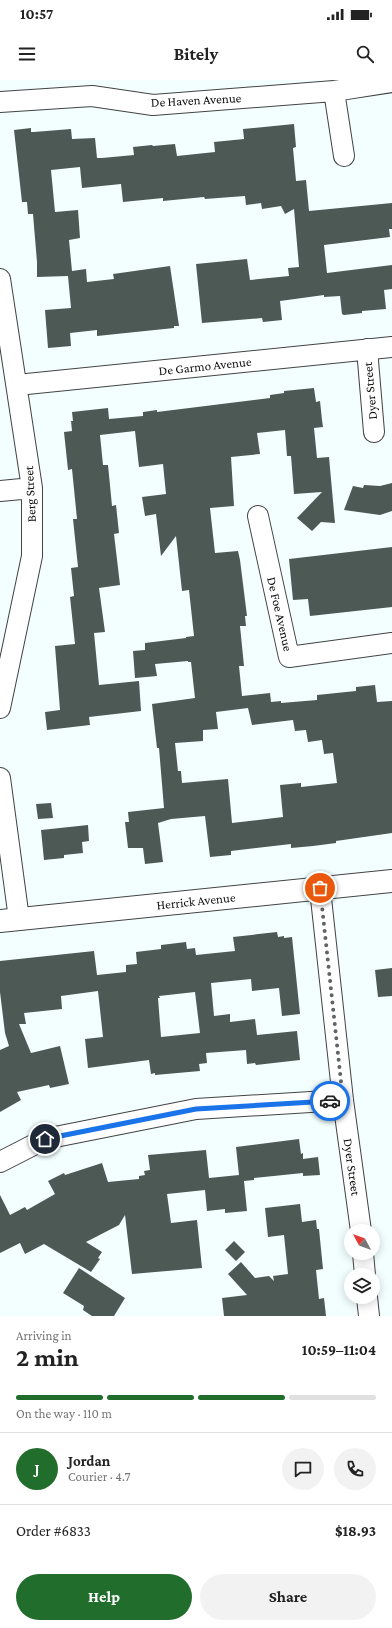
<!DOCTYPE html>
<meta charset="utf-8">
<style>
:root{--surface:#fff;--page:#f2f2f2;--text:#222;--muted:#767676;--line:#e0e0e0;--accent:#216d2c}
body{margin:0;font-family:"Crimson Pro",serif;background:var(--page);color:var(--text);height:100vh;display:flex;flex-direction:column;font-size:15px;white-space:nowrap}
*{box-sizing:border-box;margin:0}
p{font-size:13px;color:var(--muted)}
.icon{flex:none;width:22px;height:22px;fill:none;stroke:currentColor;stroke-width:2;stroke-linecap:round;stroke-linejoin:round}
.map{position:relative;height:1236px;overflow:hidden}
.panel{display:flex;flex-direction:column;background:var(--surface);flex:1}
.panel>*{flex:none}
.needle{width:26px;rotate:311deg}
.tools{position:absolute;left:344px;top:1144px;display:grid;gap:8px}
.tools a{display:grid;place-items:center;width:36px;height:36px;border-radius:50%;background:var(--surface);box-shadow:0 2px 10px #0003;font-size:20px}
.pin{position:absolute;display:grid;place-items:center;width:34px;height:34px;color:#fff;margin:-17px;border:2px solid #fff;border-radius:50%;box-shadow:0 1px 4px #0007}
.courier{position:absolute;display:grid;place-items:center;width:40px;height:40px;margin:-20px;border:3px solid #1a73e8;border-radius:50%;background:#fff;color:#222;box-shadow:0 1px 5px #0007}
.summary em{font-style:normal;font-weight:700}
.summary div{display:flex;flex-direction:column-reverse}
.summary{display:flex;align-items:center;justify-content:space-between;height:68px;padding:0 16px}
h1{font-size:26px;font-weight:700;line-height:30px}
.bar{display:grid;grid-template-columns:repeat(4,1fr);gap:6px 4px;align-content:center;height:48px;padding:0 16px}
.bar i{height:5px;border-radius:3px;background:var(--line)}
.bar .selected{background:var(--accent)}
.bar p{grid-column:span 4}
.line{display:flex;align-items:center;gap:10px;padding:0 16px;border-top:1px solid var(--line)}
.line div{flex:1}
.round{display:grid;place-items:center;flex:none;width:42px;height:42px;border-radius:21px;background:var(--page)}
.primary-button{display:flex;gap:8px;margin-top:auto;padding:8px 16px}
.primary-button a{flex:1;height:46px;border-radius:24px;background:var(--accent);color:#fff;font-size:16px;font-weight:700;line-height:46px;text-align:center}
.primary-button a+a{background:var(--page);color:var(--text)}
.status{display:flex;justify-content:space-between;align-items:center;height:28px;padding:0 20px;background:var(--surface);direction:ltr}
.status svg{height:11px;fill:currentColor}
header{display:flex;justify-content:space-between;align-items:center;height:52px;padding:0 16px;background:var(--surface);font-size:18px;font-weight:700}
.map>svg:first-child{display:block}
.building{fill:#4c5954;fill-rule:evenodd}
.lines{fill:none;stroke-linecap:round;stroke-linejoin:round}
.minor-casing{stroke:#434343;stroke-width:22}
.tertiary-casing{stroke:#434343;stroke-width:24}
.minor{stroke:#fff;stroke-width:20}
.tertiary{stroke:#fff;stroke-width:22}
.done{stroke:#5f6464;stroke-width:4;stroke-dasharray:0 7.2}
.route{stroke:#1a73e8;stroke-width:5}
.labels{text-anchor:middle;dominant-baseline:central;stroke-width:4;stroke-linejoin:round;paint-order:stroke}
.street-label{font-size:13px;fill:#101010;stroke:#fff}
</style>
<div class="status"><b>10:57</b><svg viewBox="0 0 49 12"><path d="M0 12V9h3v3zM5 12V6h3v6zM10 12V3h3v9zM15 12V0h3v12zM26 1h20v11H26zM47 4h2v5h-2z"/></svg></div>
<header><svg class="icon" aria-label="menu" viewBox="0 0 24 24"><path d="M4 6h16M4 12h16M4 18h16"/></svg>Bitely<svg class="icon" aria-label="search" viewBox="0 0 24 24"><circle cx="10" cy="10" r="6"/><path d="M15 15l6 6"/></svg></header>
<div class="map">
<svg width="392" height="1236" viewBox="0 0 392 1236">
<rect width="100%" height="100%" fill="#f3ffff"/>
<!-- building -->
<path class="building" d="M294,44L296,67L293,68L296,101L306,100L309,131L392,123V149H389L390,157L324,165L327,193L392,185V209L384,210L386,229L362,231V233L344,235L342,234L340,216L324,217V215L280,221L282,240L263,242L262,238L202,243L196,184L247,179L250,200L289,196L288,188L299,187L294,129L285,134L281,126L262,129L261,123L246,125L245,116L205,119L204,117L163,121V118L123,122L121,104L82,108L80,87L51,90L55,132L78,130L80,158L69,160L72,191L86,189L87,202L114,199L113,194L170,186L179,246H174V248L97,256V250L70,253L71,266L48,268L45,230L71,228L68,196L37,197V182L33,134H28L27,122H22L14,50L31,48V52H34L71,49L72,59L95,58L97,78H102L134,75L133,67L152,65L153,66L175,64L177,76L215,72L214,62L244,59L243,49Z
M314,308L316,322L320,321L322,340L323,347L314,348L317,378L329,377L335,443L321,442L312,451L297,438L322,412L294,414L291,376H287L285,350L257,353L260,374L231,377L234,426L210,428L215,473L238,471L240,480L247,536H245L246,546H240L244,586H239L242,616L270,613L271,622L281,621V623L317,620V615L356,611V607L375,605L377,622L392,621V753L336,761V763L313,766L291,768V764L231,771V775L210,777L205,736L171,739L158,743L163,782L145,784L143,768H128L125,742H129L128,732L164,728L159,668H157L152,624L195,618L191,582H188V581L155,584L157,596L135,598L133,571L145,570V563L186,558V557L194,556L189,510L182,511L176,456L161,476L156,434L145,436L142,417L166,414L163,384L139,387L135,351L100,355L103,385H108L112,426L116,425L119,453L114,454L120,505L99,508L105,552L94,553L99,605L139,601L141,631L89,637L90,645L47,650L45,632L60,630L55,566L75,564L70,517L74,516L71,488L78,487L73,439H77L72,389L68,390L64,352L72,351L71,341H73L72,332L108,328L109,339L143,336V332L157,330V332L270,318V315L284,313V311ZM248,628L252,645L293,640L295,651L306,650L308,662L322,660L324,674L333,673L337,703L301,707V703L280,705L283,737L232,743L228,699L182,703L181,691H178L175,663L203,661V650L218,649L216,632Z
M392,403V431L380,435L344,430L353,406L363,408L364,405L380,406Z
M392,467V527L310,536L308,519L293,520L289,479Z
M51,723L53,738L38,739L36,724Z
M88,745L89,761L82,762L83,773L64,775V778L44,780L41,750Z
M277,852L278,857L284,856V858L292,857L300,934L282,936L279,908L252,911L251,899L211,903L214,936L230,934V942L255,939L257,955L297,951L300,980L256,985L255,983L247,984L246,970L206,973L207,983L199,984L200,991L155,995V993L151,994L149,980L88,988L85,959L103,957L98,911L61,916L62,929L24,933L26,944H19L31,973L60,966L69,1004L50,1008L49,1005L17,1012L21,1020L0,1032V970L9,966L5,953L0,912V881L94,871L97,895L126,892V885L137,884L136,872L161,869V865L186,862L187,869L195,868L196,875L235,871L233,857ZM195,912L200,953L161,957L158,918H160L159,916Z
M392,888V916L378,917L375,890Z
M299,1059L301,1074L303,1073V1079L318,1077L320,1095L303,1096V1093L254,1098V1100L244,1101L247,1131L225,1133V1129L207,1131L205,1110L167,1114L171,1143L197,1140L202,1188L132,1194L125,1135L119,1145L86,1162L102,1172L98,1178L100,1179L91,1192L44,1164L25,1174L20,1163L0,1173V1115L10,1135L25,1127L27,1130L55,1114L48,1101L64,1093L65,1095L102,1083L108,1102L139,1099V1096L145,1095L144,1091L150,1090L148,1075L206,1070L209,1098L239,1095L236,1067Z
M300,1124L302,1142L316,1140L317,1149H319L323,1189L316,1190L319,1219L324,1218L326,1236H224L222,1218L247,1215L228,1194L241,1182L255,1198L269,1196L274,1201L273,1196L288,1194L284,1155L268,1157L265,1128Z
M234,1161L245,1172L236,1181L225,1170Z
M79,1188L125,1218L114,1236H92L83,1230L84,1226L63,1213Z"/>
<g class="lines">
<defs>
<path id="minor" d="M334,11L344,76
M0,22L92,16L153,25L334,11L392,2
M0,199L32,408V476L0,628
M367,269L374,352
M17,305L392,267
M0,411L32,408
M258,436L289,577L392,563
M0,698L19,839
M320,809L343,1020L361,1151
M0,1082L45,1059L196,1029L343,1020
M363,1173L365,1195
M367,1217L369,1236"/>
<path id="tertiary" d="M0,841L392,801"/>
</defs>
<!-- minor casing -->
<use href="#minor" class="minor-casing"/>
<!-- tertiary casing -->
<use href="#tertiary" class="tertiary-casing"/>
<!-- minor -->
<use href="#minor" class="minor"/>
<!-- tertiary -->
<use href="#tertiary" class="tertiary"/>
</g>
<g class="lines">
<!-- done -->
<path class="done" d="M320,808L343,1020L330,1021"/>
<!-- route -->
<path class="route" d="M45,1059L196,1029L330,1021"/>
</g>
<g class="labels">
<!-- street labels -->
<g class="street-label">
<text transform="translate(196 20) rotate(-3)">De Haven Avenue</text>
<text transform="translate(205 286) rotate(-6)">De Garmo Avenue</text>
<text transform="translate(370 311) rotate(-95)">Dyer Street</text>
<text transform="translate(30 414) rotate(-93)">Berg Street</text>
<text transform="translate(280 534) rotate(77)">De Foe Avenue</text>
<text transform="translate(196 821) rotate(-6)">Herrick Avenue</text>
<text transform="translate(352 1087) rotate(82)">Dyer Street</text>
</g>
</g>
</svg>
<div class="tools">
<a><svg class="needle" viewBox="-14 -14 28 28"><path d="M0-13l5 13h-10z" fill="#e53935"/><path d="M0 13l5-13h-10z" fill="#767676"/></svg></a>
<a><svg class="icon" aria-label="layers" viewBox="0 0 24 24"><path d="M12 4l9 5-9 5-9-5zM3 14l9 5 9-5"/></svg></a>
</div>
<div class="pin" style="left:320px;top:808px;background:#ea580c"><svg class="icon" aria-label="bag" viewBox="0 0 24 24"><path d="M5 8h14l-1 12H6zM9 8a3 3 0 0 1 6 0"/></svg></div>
<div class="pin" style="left:45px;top:1059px;background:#1f2937"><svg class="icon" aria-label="home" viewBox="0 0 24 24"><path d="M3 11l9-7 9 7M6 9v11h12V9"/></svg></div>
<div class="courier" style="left:330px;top:1021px"><svg class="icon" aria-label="car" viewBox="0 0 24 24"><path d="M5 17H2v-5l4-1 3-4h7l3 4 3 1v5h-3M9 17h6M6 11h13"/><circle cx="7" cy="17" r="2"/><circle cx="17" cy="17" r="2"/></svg></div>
</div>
<section class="panel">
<div class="summary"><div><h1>2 min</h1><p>Arriving in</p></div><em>10:59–11:04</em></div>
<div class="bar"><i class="selected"></i><i class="selected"></i><i class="selected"></i><i></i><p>On the way · 110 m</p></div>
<div class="line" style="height:72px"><b class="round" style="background:var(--accent);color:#fff">J</b><div><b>Jordan</b><p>Courier · 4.7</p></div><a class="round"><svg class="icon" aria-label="chat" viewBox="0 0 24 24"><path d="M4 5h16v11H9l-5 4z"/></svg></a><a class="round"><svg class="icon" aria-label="phone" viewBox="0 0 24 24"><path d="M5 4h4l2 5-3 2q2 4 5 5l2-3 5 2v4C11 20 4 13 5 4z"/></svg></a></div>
<div class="line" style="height:52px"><div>Order #6833</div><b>$18.93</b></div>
<div class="primary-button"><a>Help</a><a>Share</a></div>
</section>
